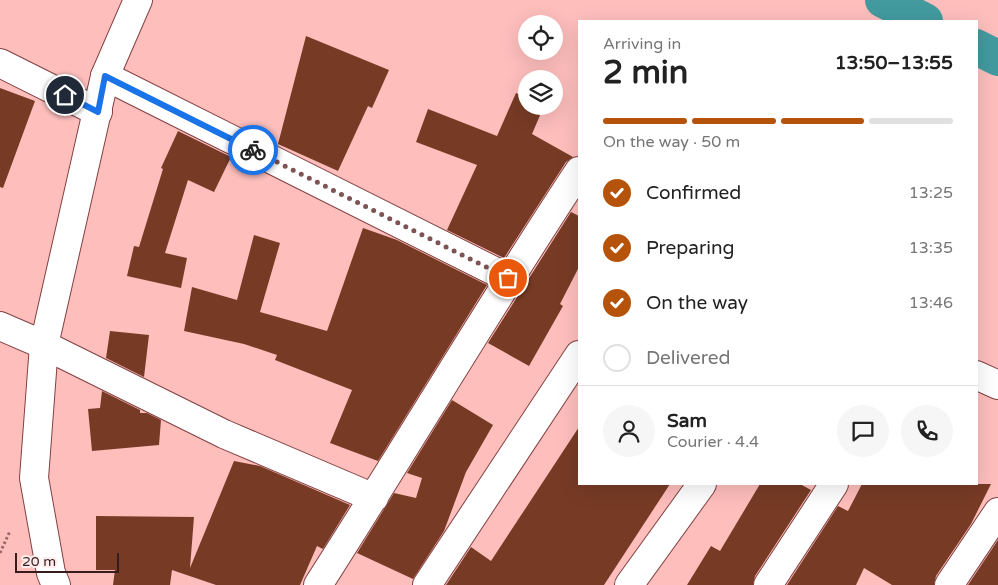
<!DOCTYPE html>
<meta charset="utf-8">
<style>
:root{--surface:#fff;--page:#f6f6f6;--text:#222;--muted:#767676;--line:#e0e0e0;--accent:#b45309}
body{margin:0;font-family:"Varela Round",sans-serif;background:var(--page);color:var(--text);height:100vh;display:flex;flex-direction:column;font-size:19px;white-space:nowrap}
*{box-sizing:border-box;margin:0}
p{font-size:16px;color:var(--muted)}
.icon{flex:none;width:28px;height:28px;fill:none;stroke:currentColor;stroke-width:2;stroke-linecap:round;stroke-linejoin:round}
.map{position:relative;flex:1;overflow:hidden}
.side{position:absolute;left:578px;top:20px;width:400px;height:465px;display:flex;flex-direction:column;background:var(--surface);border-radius:0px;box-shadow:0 5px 20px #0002}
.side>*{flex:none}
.tools{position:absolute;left:518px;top:15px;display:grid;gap:10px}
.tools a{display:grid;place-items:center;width:45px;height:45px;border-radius:50%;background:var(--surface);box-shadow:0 5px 20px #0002;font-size:25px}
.scale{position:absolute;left:15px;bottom:12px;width:104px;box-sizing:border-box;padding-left:5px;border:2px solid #381b1b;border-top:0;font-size:14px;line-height:18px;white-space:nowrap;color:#381b1b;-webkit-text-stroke:4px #fdedec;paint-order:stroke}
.pin{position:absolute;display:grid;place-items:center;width:42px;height:42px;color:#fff;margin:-21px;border:2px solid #fff;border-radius:50%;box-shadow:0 1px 5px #0007}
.courier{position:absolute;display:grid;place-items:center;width:50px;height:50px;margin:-25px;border:4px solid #1a73e8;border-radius:50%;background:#fff;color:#222;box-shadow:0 1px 6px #0007}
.head em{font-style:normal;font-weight:800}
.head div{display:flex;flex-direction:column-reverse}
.head{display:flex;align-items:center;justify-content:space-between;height:85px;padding:0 25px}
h1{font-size:32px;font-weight:800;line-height:38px}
.bar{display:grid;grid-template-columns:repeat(4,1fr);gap:8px 5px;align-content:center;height:60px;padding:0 25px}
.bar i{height:6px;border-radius:4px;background:var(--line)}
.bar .current{background:var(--accent)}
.bar p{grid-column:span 4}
.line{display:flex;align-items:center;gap:12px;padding:0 25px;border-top:1px solid var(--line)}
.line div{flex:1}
.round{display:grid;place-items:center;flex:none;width:52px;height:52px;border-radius:26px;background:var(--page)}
ol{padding:0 25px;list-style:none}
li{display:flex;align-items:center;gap:15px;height:55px}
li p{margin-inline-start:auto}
li .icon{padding:5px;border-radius:50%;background:var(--accent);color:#fff;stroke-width:4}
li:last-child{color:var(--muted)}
li i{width:28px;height:28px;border:2px solid var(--line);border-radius:50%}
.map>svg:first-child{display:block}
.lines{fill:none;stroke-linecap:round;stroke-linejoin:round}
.canal{stroke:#429a9f;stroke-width:36}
.building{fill:#773b25}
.minor-casing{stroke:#834142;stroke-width:30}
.tertiary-casing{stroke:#834142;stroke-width:30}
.path{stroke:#966968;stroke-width:3;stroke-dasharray:2.5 2.5;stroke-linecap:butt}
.minor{stroke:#fff;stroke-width:28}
.tertiary{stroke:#fff;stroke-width:28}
.done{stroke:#7d5453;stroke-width:5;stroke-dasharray:0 9}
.route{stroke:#1a73e8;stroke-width:6}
</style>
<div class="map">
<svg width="998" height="585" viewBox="0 0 998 585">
<rect width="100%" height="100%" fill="#fdbebc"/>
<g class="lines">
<!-- canal -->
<path class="canal" d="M883,0L925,21
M976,47L998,58"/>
</g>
<!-- building -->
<path class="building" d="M306,36L389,70L372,108L368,106L338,171L278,144Z
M0,88L35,101L3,188L0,187Z
M516,93L526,97V106H544L532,134L573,157L566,162L504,258L447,230L477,165L416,142L428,109L497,136Z
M178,131L231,157L214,192L188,180L165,253L187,258L181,288L127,276L134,246L139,247L163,169L161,168Z
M571,212L579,216V267L560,304L563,306L529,366L488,343Z
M363,228L397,240L487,285L378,461L330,443L352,390L275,360L277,355L244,344L184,331L192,287L237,300L254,235L280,243L260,312L327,331Z
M110,331L149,335L144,377L106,358Z
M102,391L140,410V413H147L161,420L159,445L92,451L88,409L100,408Z
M452,400L493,425L466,472L444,531L413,579L357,553L394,493L416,498L422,478L407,473Z
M579,427V484H670L604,585H446L471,547L491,561Z
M234,461L260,466L350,505L323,549L317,546L300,585H216L172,570L170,585H113L115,570H96V516L194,517L190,568Z
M760,484H800L811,490L755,576L753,585H687L711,546L720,551Z
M862,484H991L971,524L936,576L934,585H892L864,568L856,585H787L838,506L848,511Z
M998,540V585H968Z"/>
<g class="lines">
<defs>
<path id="minor" d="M0,63L98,112
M105,76L508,278
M0,326L44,345L224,434L374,498
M976,375L998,385
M318,585C406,448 489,307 579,171
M427,585L579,355
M629,585L702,484
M768,585L834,484
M949,585L998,512"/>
<path id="tertiary" d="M56,585L51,573L34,478L44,345L105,76L138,0"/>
</defs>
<!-- minor casing -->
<use href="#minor" class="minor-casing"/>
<!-- tertiary casing -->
<use href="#tertiary" class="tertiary-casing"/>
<!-- path -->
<path class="path" d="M0,553L10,531"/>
<!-- minor -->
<use href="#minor" class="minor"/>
<!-- tertiary -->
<use href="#tertiary" class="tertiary"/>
</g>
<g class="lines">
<!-- done -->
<path class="done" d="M253,150L508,278"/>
<!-- route -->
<path class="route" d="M65,95L98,112L105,76L253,150"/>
</g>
</svg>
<div class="tools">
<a><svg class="icon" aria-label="locate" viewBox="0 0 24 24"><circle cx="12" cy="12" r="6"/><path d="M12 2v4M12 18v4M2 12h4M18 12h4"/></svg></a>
<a><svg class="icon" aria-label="layers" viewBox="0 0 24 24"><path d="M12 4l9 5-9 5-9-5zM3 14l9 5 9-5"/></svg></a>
</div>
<div class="scale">20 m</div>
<div class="pin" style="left:508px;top:278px;background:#ea580c"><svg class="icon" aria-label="bag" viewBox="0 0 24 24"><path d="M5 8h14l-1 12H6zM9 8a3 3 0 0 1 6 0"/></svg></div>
<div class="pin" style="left:65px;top:95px;background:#1f2937"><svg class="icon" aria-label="home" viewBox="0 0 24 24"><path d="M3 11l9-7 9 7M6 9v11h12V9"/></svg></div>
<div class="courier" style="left:253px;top:150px"><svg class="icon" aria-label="bike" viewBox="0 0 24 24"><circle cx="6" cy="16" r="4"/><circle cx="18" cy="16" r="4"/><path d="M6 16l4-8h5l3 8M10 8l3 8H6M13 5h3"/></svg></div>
<section class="side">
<div class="head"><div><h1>2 min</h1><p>Arriving in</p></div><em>13:50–13:55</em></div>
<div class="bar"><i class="current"></i><i class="current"></i><i class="current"></i><i></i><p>On the way · 50 m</p></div>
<ol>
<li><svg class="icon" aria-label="check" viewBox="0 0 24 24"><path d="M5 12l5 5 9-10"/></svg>Confirmed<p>13:25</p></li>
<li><svg class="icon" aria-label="check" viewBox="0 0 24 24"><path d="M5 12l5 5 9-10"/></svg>Preparing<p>13:35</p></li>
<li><svg class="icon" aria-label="check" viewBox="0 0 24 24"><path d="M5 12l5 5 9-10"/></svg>On the way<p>13:46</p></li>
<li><i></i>Delivered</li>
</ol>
<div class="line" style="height:90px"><a class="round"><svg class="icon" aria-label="person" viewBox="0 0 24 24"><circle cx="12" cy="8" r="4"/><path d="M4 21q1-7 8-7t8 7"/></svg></a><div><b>Sam</b><p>Courier · 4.4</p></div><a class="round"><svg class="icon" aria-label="chat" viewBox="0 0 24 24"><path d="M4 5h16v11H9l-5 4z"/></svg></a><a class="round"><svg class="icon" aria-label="phone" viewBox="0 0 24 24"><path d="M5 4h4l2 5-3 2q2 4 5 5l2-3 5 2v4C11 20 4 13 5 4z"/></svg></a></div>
</section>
</div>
